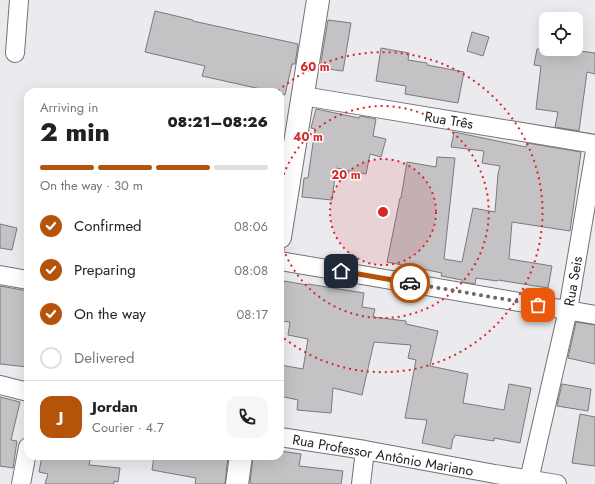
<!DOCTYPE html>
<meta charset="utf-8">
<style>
:root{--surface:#fff;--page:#f6f6f6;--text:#222;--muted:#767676;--line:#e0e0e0;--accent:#b45309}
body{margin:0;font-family:Jost,sans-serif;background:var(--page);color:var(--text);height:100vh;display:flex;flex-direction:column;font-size:15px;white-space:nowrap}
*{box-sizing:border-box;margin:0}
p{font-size:13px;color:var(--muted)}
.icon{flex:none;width:22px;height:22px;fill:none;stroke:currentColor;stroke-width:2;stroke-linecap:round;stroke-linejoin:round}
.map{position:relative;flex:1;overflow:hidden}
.panel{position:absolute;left:24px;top:88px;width:260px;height:372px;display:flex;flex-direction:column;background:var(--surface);border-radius:12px;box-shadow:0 4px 16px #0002}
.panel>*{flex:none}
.tools{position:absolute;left:539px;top:12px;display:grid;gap:8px}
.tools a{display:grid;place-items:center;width:44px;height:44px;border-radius:8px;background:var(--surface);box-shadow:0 4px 16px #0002;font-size:20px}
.pin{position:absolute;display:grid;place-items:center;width:34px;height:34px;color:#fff;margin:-17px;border-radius:8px;box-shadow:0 2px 6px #0006}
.courier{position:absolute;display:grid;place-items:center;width:40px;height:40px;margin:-20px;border:3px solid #b45309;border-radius:50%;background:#fff;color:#222;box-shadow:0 1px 5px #0007}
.overview em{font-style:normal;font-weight:800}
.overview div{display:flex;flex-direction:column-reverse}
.overview{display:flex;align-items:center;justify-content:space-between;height:68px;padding:0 16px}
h1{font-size:26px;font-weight:800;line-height:30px}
.bar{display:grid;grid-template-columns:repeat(4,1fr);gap:6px 4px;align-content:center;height:48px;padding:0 16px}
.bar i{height:5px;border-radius:3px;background:var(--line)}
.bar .current{background:var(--accent)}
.bar p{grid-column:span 4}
.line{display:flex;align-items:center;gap:10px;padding:0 16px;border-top:1px solid var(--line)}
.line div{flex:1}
.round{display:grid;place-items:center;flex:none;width:42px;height:42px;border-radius:12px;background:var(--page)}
ol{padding:0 16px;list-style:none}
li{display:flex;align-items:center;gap:12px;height:44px}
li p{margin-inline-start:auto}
li .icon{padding:4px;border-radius:50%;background:var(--accent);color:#fff;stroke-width:4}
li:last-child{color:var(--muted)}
li i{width:22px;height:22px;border:2px solid var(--line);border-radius:50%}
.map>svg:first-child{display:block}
.building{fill:#c4c2c5;stroke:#7b797c}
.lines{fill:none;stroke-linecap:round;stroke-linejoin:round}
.minor-casing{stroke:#737275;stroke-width:20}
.tertiary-casing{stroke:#737275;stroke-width:24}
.minor{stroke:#fff;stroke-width:18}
.tertiary{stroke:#fff;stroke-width:22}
.done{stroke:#69696b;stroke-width:4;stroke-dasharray:0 7.2}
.route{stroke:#b45309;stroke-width:5}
.ring{fill:none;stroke:#d62828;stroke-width:2;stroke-dasharray:2 4}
.labels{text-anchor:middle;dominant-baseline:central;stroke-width:3;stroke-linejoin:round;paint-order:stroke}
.street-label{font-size:14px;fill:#232324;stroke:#fff}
.centre{fill:#d62828;stroke:#fff;stroke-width:2}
.ring-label{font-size:12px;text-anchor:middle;font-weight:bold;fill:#d62828;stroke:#fff;stroke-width:3;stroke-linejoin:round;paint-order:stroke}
</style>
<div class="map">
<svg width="595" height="484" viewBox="0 0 595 484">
<rect width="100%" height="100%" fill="#ebeaee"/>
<!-- building -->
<path class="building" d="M155,11L193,20V21L298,44L295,64H292L285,95L280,93V92H274L202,76L205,66L145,52Z
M328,20L351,23L343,71L320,68Z
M472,32L489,37L483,56L467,51Z
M381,48L409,53L408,60L427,63V65L464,72L458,103L405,94L406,86L376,81Z
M537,49H565L595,53V74L587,72L579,131L555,127L558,112L536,109L541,66L534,65Z
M316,109L359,118L360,116L376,119L373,136L386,139L381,157L370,154L366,174L336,168L332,200L302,197L304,178H308L315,129L311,128Z
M454,132L526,147L527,143L581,152L570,231L512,222L509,259L552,266L548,288L498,280L497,281L476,278L475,284L462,282V280L441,276L442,273L387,262L400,198H401L407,162L436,167L437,157L455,158L444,259L462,262L473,208L495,212L498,174L500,166L482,163L484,151L451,147Z
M0,224L17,228L12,250L0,248Z
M284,281L307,285L308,284L364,293L362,307L375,309L373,317L406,321V324L438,331L430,366L468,374L463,403L504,410L509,384L531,388L520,443L494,438V441L455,435L454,438H453L451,449L422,443L427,420L405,418L416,360L408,358L411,345L374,342L362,395L333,388L331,413L297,410L298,400L280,396V365L303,369L308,339L288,335L290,322L280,321V306Z
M0,286L28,291V367L0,364Z
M576,322L595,325V364L568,358Z
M562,384L591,389L588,411L557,406Z
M0,397L20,402L11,440L17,441L13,468L0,466Z
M580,414L595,417V466L572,463Z
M280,451L301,454L299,466L343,471L341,484H250L253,456H280Z
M42,456H91L89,465L120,468L118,482L114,481V484H45L48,474L39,472Z
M154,456H193L211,458L212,456H228L225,484H195L196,478L152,470Z"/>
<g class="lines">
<defs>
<path id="minor" d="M15,53L19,0
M303,96L595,144
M280,261L595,315
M0,275L28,280
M0,385L28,392
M280,437L365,450L495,474L557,484
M529,480L568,310L595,151
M21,484L28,447
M361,484L365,450"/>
<path id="tertiary" d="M280,237L318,0
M237,484L241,456"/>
</defs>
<!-- minor casing -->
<use href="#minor" class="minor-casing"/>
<!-- tertiary casing -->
<use href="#tertiary" class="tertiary-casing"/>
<!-- minor -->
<use href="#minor" class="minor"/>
<!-- tertiary -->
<use href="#tertiary" class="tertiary"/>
</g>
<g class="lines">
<!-- done -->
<path class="done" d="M410,283L538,305"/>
<!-- route -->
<path class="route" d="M341,271L410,283"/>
</g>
<!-- distance rings -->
<circle cx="383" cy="212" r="53" fill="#d62828" fill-opacity=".12"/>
<g class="ring">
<circle cx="383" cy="212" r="53"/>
<path d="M280 186A106 106 0 1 1 280 238"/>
<path d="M278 91A160 160 0 1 1 280 335"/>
</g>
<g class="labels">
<!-- street labels -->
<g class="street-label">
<text transform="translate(449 120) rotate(9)">Rua Três</text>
<text transform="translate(573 281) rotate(-80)">Rua Seis</text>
<text transform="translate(383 455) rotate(10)">Rua Professor Antônio Mariano</text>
</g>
</g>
<circle cx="383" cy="212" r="6" class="centre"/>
<g class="ring-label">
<text x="315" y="71">60 m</text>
<text x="308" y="141">40 m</text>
<text x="346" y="179">20 m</text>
</g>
</svg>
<div class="tools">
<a><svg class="icon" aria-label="locate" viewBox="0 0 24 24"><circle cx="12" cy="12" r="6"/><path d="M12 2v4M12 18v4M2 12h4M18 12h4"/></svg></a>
</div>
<div class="pin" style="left:538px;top:305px;background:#ea580c"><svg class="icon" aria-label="bag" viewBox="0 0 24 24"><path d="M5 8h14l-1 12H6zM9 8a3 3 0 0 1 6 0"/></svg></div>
<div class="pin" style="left:341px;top:271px;background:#1f2937"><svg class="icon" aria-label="home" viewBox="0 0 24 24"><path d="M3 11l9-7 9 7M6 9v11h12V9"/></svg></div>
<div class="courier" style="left:410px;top:283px"><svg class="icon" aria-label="car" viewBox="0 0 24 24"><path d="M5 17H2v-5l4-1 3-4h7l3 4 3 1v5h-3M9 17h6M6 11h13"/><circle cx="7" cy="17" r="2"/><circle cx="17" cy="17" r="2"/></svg></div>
<section class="panel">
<div class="overview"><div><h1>2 min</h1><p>Arriving in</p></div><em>08:21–08:26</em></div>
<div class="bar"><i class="current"></i><i class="current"></i><i class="current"></i><i></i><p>On the way · 30 m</p></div>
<ol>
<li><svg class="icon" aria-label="check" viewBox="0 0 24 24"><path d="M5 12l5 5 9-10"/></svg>Confirmed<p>08:06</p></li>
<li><svg class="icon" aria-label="check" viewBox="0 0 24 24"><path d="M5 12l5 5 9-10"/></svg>Preparing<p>08:08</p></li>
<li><svg class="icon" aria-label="check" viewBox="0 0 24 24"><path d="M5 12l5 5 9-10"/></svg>On the way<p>08:17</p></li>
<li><i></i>Delivered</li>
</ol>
<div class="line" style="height:72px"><b class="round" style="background:var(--accent);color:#fff">J</b><div><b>Jordan</b><p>Courier · 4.7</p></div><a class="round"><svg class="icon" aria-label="phone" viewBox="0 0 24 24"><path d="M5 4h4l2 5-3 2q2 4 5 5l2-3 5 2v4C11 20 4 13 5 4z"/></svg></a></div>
</section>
</div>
